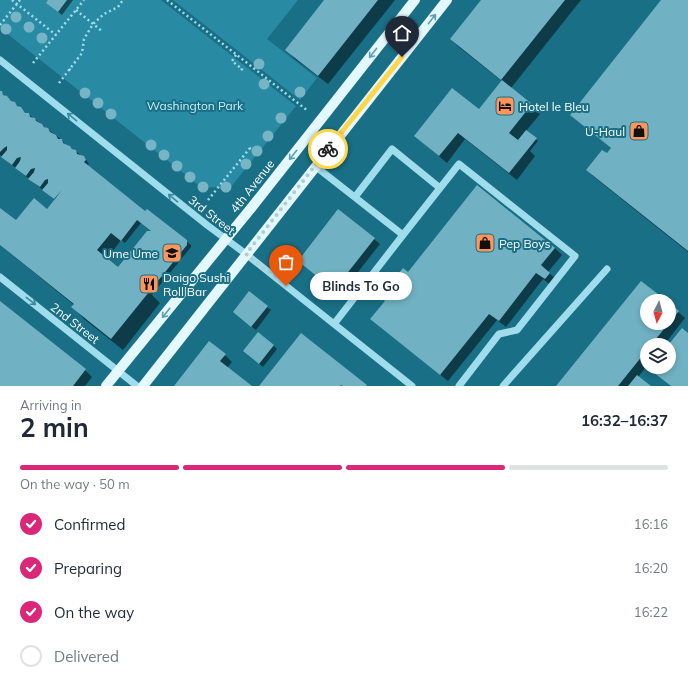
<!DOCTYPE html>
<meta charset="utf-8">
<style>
:root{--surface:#fff;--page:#f6f6f7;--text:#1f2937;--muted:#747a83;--line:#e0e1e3;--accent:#db2777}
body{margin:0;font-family:Mulish,sans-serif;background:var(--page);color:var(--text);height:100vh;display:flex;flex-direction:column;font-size:15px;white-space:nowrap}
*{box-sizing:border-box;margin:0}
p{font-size:13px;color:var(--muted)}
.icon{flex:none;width:22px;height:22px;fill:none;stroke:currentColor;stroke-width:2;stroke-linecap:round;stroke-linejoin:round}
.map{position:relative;height:386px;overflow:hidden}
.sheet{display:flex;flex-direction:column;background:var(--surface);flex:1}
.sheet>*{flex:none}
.needle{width:26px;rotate:186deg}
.fabs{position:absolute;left:640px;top:294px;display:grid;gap:8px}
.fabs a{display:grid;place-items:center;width:36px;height:36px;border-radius:50%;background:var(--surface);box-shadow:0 2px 6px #0003;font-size:20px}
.pin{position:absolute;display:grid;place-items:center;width:34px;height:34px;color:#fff;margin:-41px -17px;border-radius:50% 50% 50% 0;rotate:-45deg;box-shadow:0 0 4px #0007}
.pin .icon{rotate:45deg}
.courier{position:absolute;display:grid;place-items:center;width:40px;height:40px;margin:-20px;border:3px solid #ffd54a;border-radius:50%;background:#fff;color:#222;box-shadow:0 1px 5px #0007}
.bubble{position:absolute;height:28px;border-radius:14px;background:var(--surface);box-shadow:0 2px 6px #0003;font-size:13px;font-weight:700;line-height:28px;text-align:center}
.headline em{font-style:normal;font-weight:700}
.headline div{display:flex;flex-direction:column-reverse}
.headline{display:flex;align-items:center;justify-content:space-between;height:68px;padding:0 20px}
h1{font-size:26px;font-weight:700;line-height:30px}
.bar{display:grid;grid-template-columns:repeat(4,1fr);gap:6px 4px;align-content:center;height:48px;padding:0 20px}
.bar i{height:5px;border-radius:3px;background:var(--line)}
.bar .active{background:var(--accent)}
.bar p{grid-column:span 4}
ol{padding:0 20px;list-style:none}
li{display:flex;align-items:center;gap:12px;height:44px}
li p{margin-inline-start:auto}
li .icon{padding:4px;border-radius:50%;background:var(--accent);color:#fff;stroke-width:4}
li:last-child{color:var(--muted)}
li i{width:22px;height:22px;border:2px solid var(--line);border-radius:50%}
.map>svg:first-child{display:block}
.green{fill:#288aa3}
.shadow{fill:#0007;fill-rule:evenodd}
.building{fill:#70b2c3;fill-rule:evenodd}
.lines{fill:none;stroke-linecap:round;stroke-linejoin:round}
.path{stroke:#9fddec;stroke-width:2.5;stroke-dasharray:2 3;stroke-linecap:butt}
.minor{stroke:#9fddec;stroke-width:7}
.major{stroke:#e4f8ff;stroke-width:10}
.tree{fill:#77b5c5}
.oneway{stroke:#609fb0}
.oneway2{stroke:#3a8a9f}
.done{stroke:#aecdd4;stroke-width:4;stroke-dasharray:0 7.2}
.route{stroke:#ffd54a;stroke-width:5}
.labels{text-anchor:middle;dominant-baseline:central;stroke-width:4;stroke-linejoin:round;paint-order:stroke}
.park-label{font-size:12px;fill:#c4eff9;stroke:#196f85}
.poi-label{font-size:12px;fill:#fff;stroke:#196f85;text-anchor:start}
.street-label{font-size:12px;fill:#fff;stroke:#196f85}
</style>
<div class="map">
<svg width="688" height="386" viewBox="0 0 688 386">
<rect width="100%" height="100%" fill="#196f85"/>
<!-- green -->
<path class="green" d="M0,0H161L296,106L226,193L218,187L202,188L0,28Z
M173,0H298L267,39L317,78L300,100Z"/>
<!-- shadow -->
<path class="shadow" d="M49,0H73L62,15L51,6Z
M325,0H395L328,84L295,59L286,49Z
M482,0H581L511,88L540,114L526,131L538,141L530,151L535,156L517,180L465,139L447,163L415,136L479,110L502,81L460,48L451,39Z
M662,0H688V252L594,177L587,170L607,155L612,149L571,115Z
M0,92L20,108L26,114H28L62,140L66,146L70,147L83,157L87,161L89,164L87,166L145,212L191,245V247L152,295L160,303L123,350L84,319L73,307L74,305L0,245V209L16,222L47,210L55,200L0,155ZM141,223L152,232L122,271L107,259L121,240L125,243Z
M374,239L380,244L340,295L299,261Z
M555,248L562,255L548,272L557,280L552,286L543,279L506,327L497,320L448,381L379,326L372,319L408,273Z
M641,282L665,301H647V323H669V304L685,318L664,345H647V366L638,377L649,386H558Z
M0,302L85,370L92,377L85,386H0Z
M267,307L271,310L256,330L238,316Z
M273,345L277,349L263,367L248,355Z
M225,355L232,362L227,368L250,386H175Z"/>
<!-- building -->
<path class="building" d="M48,0H67L58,12L46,3Z
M324,0H378L318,76L285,50Z
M481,0H565L501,80L450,39Z
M661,0H688V251L586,170L602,150L607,153L611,148L570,115Z
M502,80L532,104L509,133L518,140L526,130L537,138L509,173L458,133L439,156L414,136L452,88L479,109Z
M0,91H2L3,95L7,96L11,101L15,102L17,106L21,107L25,113H29L30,117L35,118L36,121L42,124L44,127L48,128L50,132L56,135L58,139H62L63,143L67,145L70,146L72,149L76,150L77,154L84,156L86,160L84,162L145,211L147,209L187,240V245L111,339L71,307L74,304L0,245V208L16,220L34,198L47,209L62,190L54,199L42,190L48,183V179L45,180L40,187L28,179L34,172L35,168L31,169L26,176L15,168L20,161L21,157L17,158L12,165L1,157L7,150V146L4,148L0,152ZM137,220L151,231H147L118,267L97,250L111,233L121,241Z
M477,185L555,248L541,265L550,273L545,279L536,273L499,321L489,314L440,375L370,319L385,301L380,297L403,268L408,272Z
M338,209L375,238L334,290L298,261Z
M641,281L667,301H647V323H669L651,345H647V350L618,386H556Z
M249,291L268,306L251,327L233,312Z
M0,301L86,369L73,386H0Z
M669,303L679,311L669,323Z
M682,328L688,333V386H671L649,369L651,367H669V344Z
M258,332L274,345L259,364L243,351Z
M301,333L367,385L366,386H343L341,385L340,386H259Z
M209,341L226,354L220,361L252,386H174Z
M637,375L651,386H628Z"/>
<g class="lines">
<!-- path -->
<path class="path" d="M12,0L56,35
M167,0L308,111
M76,10L103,32
M0,25L20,0
M236,55L232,61L242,69L241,70
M33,63L84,0
M69,69L72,72
M59,83L82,53L84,39L93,24L104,14L118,7L123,0
M208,200L250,148L248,147"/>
<!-- minor -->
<path class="minor" d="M0,60L207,225L246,254L412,386
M315,166L403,235L334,324
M355,197L392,149L440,188
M403,235L459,164L575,256L517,330L499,334L459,386
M0,277L137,386
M503,386L607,269"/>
<!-- major -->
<path class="major" d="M106,386L252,207L415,0
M143,386L447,0"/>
</g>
<!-- trees -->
<g class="tree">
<circle cx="16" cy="17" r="5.5"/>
<circle cx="29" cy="27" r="5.5"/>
<circle cx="6" cy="29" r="5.5"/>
<circle cx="42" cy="38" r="5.5"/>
<circle cx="259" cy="64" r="5.5"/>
<circle cx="264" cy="84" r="5.5"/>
<circle cx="300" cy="92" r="5.5"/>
<circle cx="85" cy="93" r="5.5"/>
<circle cx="98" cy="103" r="5.5"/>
<circle cx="111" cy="114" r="5.5"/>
<circle cx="281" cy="118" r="5.5"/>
<circle cx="268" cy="136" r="5.5"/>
<circle cx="151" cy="145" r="5.5"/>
<circle cx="257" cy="151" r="5.5"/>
<circle cx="164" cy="155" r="5.5"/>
<circle cx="246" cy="164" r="5.5"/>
<circle cx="177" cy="166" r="5.5"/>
<circle cx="190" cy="177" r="5.5"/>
<circle cx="203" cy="187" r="5.5"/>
<circle cx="226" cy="187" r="5.5"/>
</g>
<!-- one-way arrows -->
<defs><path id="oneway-shaft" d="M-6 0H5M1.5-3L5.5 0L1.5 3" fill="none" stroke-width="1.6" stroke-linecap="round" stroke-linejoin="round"/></defs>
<g class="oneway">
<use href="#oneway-shaft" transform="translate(432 19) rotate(-52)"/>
<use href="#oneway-shaft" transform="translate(373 53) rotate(128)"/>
<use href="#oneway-shaft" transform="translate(293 155) rotate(128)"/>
<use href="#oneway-shaft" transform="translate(166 313) rotate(129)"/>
</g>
<g class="oneway2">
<use href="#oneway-shaft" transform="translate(72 117) rotate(-141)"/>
<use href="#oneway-shaft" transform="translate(173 198) rotate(-141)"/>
<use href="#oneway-shaft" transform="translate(31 301) rotate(38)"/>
</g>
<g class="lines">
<!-- done -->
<path class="done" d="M286,286L246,254L328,149"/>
<!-- route -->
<path class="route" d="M328,149L402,57"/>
</g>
<!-- icons -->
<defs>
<symbol id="hotel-square" viewBox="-11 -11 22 22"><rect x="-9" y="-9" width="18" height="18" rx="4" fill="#ff955a" stroke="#196f85"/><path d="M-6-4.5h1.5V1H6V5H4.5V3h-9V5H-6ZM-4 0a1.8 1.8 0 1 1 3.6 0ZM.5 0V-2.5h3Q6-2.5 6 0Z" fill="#111"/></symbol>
<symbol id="shop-square" viewBox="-11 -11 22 22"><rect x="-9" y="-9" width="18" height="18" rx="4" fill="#ff955a" stroke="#196f85"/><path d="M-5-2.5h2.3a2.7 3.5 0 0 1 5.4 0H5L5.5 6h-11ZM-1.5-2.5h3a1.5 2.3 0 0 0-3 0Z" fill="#111"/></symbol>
<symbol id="school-square" viewBox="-11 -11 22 22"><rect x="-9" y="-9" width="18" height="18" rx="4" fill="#ff955a" stroke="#196f85"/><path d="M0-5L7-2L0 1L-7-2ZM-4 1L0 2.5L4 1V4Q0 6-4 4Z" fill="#111"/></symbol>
<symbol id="restaurant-square" viewBox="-11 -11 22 22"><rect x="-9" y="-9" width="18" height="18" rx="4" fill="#ff955a" stroke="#196f85"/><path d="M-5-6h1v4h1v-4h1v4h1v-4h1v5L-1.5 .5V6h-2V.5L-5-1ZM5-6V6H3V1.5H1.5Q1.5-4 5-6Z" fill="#111"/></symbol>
</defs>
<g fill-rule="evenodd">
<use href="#hotel-square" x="494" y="95" width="22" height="22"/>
<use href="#shop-square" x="628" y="120" width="22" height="22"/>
<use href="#shop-square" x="474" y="232" width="22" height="22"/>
<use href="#school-square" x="161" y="242" width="22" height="22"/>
<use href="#restaurant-square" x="138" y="273" width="22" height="22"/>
</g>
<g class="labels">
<!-- park labels -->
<g class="park-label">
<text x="195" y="105">Washington Park</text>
</g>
<!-- poi labels -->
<g class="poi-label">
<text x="519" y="106">Hotel le Bleu</text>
<text x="625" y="131" text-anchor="end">U-Haul</text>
<text x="499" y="243">Pep Boys</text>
<text x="158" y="253" text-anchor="end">Ume Ume</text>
<text x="163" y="277">Daigo Sushi<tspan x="163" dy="14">Roll Bar</tspan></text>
</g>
<!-- street labels -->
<g class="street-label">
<text transform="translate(252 186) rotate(-52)">4th Avenue</text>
<text transform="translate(212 215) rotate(38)">3rd Street</text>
<text transform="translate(75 323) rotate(38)">2nd Street</text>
</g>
</g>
</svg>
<div class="fabs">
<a><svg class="needle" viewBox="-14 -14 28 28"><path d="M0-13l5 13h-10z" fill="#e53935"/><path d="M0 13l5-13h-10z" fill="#747a83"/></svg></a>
<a><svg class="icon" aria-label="layers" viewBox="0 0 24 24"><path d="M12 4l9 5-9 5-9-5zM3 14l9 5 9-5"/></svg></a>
</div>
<div class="pin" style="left:286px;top:286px;background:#ea580c"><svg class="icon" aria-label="bag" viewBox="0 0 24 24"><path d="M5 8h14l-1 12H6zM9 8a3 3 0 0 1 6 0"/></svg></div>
<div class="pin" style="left:402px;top:57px;background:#1f2937"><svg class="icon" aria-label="home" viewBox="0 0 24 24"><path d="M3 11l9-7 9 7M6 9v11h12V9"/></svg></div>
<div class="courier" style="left:328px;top:149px"><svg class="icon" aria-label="bike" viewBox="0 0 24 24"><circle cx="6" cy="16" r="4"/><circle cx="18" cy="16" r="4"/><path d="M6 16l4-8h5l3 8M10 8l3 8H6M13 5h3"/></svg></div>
<div class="bubble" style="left:310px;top:272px;width:102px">Blinds To Go</div>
</div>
<section class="sheet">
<div class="headline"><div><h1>2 min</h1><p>Arriving in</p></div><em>16:32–16:37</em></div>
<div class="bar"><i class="active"></i><i class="active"></i><i class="active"></i><i></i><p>On the way · 50 m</p></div>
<ol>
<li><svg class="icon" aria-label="check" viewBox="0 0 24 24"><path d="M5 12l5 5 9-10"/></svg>Confirmed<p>16:16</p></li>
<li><svg class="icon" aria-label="check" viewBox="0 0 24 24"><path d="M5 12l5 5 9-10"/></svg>Preparing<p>16:20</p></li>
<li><svg class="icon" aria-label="check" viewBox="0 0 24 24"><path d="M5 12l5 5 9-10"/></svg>On the way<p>16:22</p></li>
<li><i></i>Delivered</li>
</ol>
</section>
